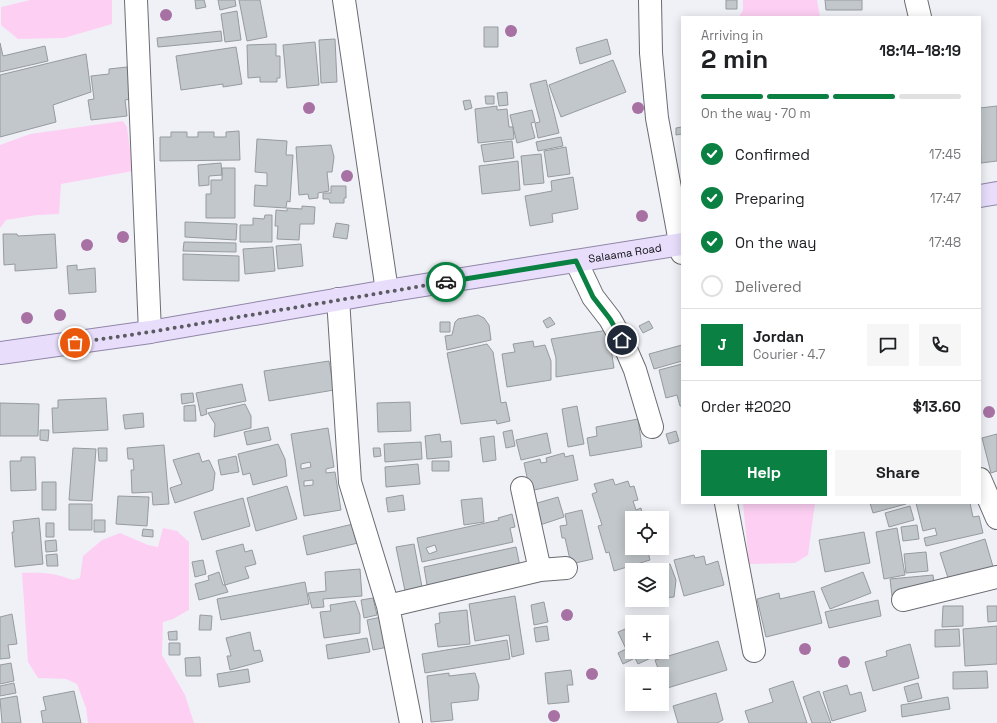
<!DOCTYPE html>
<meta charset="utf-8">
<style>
:root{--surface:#fff;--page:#f6f6f6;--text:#202124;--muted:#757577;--line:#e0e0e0;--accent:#0b8043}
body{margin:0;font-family:"Space Grotesk",sans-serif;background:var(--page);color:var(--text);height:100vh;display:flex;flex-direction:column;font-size:15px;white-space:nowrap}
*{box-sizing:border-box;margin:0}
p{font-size:13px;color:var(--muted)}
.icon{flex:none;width:22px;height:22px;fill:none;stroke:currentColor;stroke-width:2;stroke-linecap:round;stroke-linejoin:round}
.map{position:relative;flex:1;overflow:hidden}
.details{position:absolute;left:681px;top:16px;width:300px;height:488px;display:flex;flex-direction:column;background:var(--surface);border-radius:0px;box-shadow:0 2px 10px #0003}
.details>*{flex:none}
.tools{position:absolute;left:625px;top:511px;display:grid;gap:8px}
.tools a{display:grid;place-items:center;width:44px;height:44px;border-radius:0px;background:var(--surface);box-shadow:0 2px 10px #0003;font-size:20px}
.pin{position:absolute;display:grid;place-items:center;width:34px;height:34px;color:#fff;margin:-17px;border:2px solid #fff;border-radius:50%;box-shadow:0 1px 4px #0007}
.courier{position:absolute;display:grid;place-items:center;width:40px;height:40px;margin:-20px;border:3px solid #0b8043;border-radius:50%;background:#fff;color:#222;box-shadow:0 1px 5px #0007}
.overview em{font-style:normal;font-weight:700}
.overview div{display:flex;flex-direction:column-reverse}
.overview{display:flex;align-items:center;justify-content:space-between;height:68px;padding:0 20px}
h1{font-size:26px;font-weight:700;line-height:30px}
.bar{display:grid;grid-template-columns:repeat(4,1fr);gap:6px 4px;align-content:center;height:48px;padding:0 20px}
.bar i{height:5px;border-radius:3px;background:var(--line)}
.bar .active{background:var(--accent)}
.bar p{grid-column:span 4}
.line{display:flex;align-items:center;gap:10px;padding:0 20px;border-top:1px solid var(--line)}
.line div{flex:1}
.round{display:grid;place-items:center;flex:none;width:42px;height:42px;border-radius:0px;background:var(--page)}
ol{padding:0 20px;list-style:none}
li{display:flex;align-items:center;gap:12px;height:44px}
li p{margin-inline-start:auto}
li .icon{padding:4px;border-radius:50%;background:var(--accent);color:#fff;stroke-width:4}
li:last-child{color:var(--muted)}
li i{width:22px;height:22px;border:2px solid var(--line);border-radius:50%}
.button{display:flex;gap:8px;margin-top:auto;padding:8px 20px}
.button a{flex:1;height:46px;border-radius:0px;background:var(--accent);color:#fff;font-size:16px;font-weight:700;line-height:46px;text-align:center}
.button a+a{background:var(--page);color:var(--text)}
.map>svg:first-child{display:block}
.green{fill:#fdd0f3}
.building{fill:#c1c7ca;stroke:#959b9e;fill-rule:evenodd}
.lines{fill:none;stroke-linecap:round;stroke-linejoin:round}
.minor-casing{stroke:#6a6c71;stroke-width:24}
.major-casing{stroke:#9186a7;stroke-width:24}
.minor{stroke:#fff;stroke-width:22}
.major{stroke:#e8defc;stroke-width:22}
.tree{fill:#a771a4}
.done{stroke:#5b5c60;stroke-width:4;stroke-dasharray:0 7.2}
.route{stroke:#0b8043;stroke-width:5}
.labels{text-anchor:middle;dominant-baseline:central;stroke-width:4;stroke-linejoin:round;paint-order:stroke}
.street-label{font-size:11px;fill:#0b0c0e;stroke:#fff}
</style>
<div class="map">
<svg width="997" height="723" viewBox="0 0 997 723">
<rect width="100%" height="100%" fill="#eff1f7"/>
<!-- green -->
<path class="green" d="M30,0H112V24L64,38L18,39L1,25V7Z
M743,0H817L820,17H739L743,10Z
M123,121L127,127L133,171L61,184L59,214L37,215L6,220L0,228V145L30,134Z
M743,503H815L808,555L795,563L749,564Z
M163,528L177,531L189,542V610L173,619L163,622L162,655L185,695L194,723H88L86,708L77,684L66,679L38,678L28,662L22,573C41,572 55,573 73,580L80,578L83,556L102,540L120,533L148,545L158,547Z"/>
<!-- building -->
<path class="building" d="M195,0H204L206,7L196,9Z
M218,0H235L236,6L220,10Z
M239,0H260L267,37L247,41Z
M726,0H737V9H726Z
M825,0H862V10H826Z
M237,11L241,40L225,42L221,14Z
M484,27H498V47H484Z
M221,31L222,41L158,47L157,38Z
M335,39L337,82L321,83L319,40Z
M607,39L611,54L580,64L576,48Z
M315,42L319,85L287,88L283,45Z
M0,43L3,56L45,46L48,61L0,72Z
M276,44V56H280V78H277V82H260V77L248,78L247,45Z
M236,47L242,84L223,87V84L181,90L176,56Z
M86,54L91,92L53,105L56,122L0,137V75Z
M613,60L626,92L561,117L549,85Z
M127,67L131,99L125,100L127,116L91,120L88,100L94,99L91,76L109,74V69Z
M546,80L559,133L538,138L535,123L540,122L530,84Z
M507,92L508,105L499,106L497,93Z
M485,96H494V104H486Z
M470,100L472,108L465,110L463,101Z
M497,106V110L507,109L509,127H513L514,139L478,143L475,109Z
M997,106V161L981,163L980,108Z
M532,110L535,122L531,123L535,138L517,143L510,115Z
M682,127V134L676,135V128Z
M239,131L240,160L160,161V137H171V132H187V137H198V132H214V137H226V132Z
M561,137L563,146L538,151L536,142Z
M257,139L287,141L286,155H293L290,202L287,201L286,208L254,206L255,185L267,186V173L255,172Z
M512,141L514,158L484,162L481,145Z
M331,145L334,157L332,172H327L329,191L318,193V198L309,199L308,194L299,195L296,147Z
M566,147L570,174L548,177L544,151Z
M541,154L544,183L524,185L521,156Z
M518,161L520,190L482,194L479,166Z
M221,163L222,175L209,176V185L199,186L198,165Z
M222,168H235V218H206V194H211V180H222Z
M573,177L578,209L552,214L553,222L530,226L525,196L552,191L551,181Z
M331,186H346V198H344V203H330L329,199H323V193H331Z
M302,206L315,207L314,224H300L299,240L277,239L278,226H275L276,210L287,211V208L302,209Z
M265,215H272V242H240V225H253V218L264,219Z
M185,222L237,224L236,240L185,237Z
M336,223L349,225L347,239L333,237Z
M3,234H17L18,236L55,234L57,268L15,271V264L4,265Z
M184,242L236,243V252L183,251Z
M301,244L303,266L278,269L276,246Z
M273,247L275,271L245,274L243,249Z
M183,254L239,256V281L183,280Z
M77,265V270L95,268L96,292L69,294L67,266Z
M478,315L484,318L489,325L491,340L447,350L445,336L452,335L455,322L458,319Z
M550,317L555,324L547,328L543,321Z
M649,321L653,328L643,333L639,326Z
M440,322H450V332H440Z
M608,330L614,368L556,377V358L551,339Z
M533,341L534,347L545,345L551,361V380L507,387L502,354L515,352L513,344Z
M487,344L493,352L501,403L506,402L510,421L497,424L496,420L461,424L447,353Z
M682,345V361L654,369L649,354Z
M329,361L334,390L269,401L264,371Z
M682,364V406H680L677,395L666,398L659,370Z
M242,384L246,401L206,409L207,414L201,416L196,393Z
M193,393L194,402L182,404L181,394Z
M106,398L108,430L53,433L52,408H58V400Z
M410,402L411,431L378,432L377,403Z
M0,403L39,404L38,436H0Z
M245,404L251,416V428L214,437L215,424L208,413Z
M195,405L196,421H184V406Z
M577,406L584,444L568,447L562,409Z
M143,413L144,427L125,429L123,415Z
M638,419L642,447L590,456L587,438L597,436L596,427Z
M268,427L271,440L247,445L244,432Z
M328,428L334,467L326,469V473L335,472L341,510L304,516L291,434ZM310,462L311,467L301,469V464ZM313,480V485L304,486V481Z
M40,430H49L48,441L40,440Z
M512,430L515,446L506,448L503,432Z
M676,431L679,441L669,444L666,434Z
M547,433L551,453L521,460L516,440Z
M440,434L441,442L451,441L452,457L427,459L425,436Z
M997,434V471L991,473L982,438Z
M494,436L496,460L483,462L480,438Z
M421,442L422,459L385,462L384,444Z
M278,444L285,459L287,476L253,485L250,473L243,475L238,454Z
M164,445L169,504L153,505L152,492L132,493L131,470H134L133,459H128L127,448Z
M73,448L96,449L92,501L69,500Z
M98,448H107V461H99Z
M373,448H380L381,456L374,457Z
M199,453L202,462L209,460L215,473L213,490L175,503L170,488L182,484L173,460Z
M564,453L565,457L573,455L578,480L530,491L524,463L540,459L541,463L547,462L546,458Z
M236,456L239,472L221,475L218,460Z
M21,457H35L36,490L11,491L10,461H21Z
M432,461H449V471H432Z
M418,464L420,484L386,487L385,467Z
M613,479L615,485L628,481L630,487L634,486L638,500L633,501L636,510L641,508L643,518H632V548H647L650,560L614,571L609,552L606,553L598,526L602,525L592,494L597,492L594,484Z
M42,482H56V510H42Z
M287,486L297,519L256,531L247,498Z
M403,495L405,510L388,512L386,498Z
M118,496L149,497L147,526L116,524Z
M558,497L564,517L540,525L534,504Z
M243,498L250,526L202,540L194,512Z
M482,498L484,522L464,525L461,500Z
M870,503H906V504L873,513Z
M916,503H970L973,517L979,516L983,533L926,546L924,538L937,535L935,528L923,531Z
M69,504H92V530H69Z
M910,506L914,520L889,527L885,513Z
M582,510L593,559L571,564L565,538H562L560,526L567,525L565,514Z
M512,514L515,527L510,528L513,542L422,562L417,538L499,520L498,518ZM435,545L437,551L429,554L426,548Z
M39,518L43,564L15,567L12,532H14L13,521Z
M94,520H105V532H94Z
M46,523H54V537H46Z
M353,524L358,543L307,555L303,536Z
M917,525L919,539L903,541L901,527Z
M897,528L905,575L884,579L876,532Z
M143,529L153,530V537L142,536Z
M864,532L870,563L825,572L819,540Z
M985,539L994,570L950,584L940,553Z
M56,540L57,551L46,552L45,541Z
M243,544L245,552L252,550L256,564L245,567L249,578L225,585L216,551Z
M414,544L422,587L405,591L396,547Z
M516,547L521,571L428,591L424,567Z
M926,552L928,571L906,573L904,554Z
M57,554L58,566H47L46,555Z
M694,555L695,558L704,556L706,565L718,561L724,585L684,596L674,560Z
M203,560L206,574L195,577L192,562Z
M670,564L676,580L674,597L662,598V570H632V574L631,568Z
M360,569L362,596L323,599L324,607L312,608L308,593L326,591L325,572Z
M219,572L223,585H225L228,592L199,600L195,584L209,580L208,576Z
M863,572L871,593L830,609L821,588Z
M933,575L935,591L892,596L890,579Z
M305,582L309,604L221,620L217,599Z
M814,591L822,623L766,637L757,599L779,593L780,599Z
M515,596L524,654L512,657L509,635L475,641L469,604Z
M373,598L377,615L364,618L361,600Z
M878,600L881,616L829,628L825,612Z
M355,601L360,615V633L324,638L320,612L331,611L330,605Z
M544,602L548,622L534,625L531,605Z
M943,606H963V626L942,627Z
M987,606H997V621L988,622Z
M467,610L470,644L438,647L435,624L440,623L439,613Z
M12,614L17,644L8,645L10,658L0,659V617Z
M200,615L212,616L211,630H199Z
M381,617L388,647L373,650L367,620Z
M547,626L549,640L536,642L534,628Z
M997,626V664L965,666L963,629Z
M630,627L632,631V652H651L653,657L638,664L635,658L623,664L618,653L626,649L618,632Z
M959,629L960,646L935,647V630Z
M177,631V640H169L168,632Z
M250,632L254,651L260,650L263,661L230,670L227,656H231L226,638Z
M367,638L370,652L328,659L326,645Z
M507,640L510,659L425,673L422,654Z
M718,641L727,670L664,689L662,674H660L655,660Z
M169,643H180V655H169Z
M910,644L919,678L873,691L865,662L887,656L886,651Z
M200,657L201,676H186L185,658Z
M11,663L14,681L0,684V665Z
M248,669L250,682L219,687L217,674Z
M571,670L573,685H567L569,702L548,704L545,673Z
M987,671L988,688L953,689V672Z
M449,673V676L475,673L479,686L478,700L451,703L453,720L431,722L427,676Z
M632,678V697L626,680Z
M793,681L807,723H749L745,711L773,702L769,689Z
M14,683L16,693L0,696V686Z
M918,683L922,698L908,702L904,687Z
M847,685L850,695L861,692L866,711L832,721L823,692Z
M74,691L81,723H43L41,711L46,710L43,697Z
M819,691L831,723H812L803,697Z
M716,693L723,720L717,723H678L673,706Z
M17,696L21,723H2L0,699Z
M948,697L950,709L902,717L901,705Z"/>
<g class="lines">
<defs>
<path id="minor" d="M136,0L150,332
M344,0L387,291
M650,0L651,53L657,118L682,253
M916,0L920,17
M576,261L593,297L610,319L622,340L635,370L652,427
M338,299L350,482L388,606L411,723
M980,479L997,518
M522,488L540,570
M726,503L754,651
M903,600L997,577
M388,606L540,570L566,568"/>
<g id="major">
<path d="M980,196L997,193"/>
<path id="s1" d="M0,353L150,332L387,291L682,244"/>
</g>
</defs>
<!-- minor casing -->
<use href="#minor" class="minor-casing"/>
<!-- major casing -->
<use href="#major" class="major-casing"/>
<!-- minor -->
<use href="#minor" class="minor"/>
<!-- major -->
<use href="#major" class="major"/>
</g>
<!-- trees -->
<g class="tree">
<circle cx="166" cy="15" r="6"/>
<circle cx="511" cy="31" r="6"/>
<circle cx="309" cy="108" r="6"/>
<circle cx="638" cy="108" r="6"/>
<circle cx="347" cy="176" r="6"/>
<circle cx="642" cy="216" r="6"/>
<circle cx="123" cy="237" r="6"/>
<circle cx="87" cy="245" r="6"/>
<circle cx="60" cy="315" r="6"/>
<circle cx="27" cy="318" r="6"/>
<circle cx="989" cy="412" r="6"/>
<circle cx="567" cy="615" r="6"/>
<circle cx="805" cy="649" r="6"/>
<circle cx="844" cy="662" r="6"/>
<circle cx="592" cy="674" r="6"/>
<circle cx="554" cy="716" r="6"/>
</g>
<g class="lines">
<!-- done -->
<path class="done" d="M75,343L150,332L446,282"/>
<!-- route -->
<path class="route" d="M446,282L576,261L593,297L610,319L622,340"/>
</g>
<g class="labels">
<!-- street labels -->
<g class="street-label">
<text stroke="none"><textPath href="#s1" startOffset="633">Salaama Road</textPath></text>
</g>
</g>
</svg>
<div class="tools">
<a><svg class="icon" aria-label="locate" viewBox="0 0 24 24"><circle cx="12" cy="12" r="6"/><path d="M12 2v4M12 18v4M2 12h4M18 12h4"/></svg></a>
<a><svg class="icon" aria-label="layers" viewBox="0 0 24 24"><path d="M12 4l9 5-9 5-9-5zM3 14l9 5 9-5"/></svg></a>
<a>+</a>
<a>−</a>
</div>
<div class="pin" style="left:75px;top:343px;background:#ea580c"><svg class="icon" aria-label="bag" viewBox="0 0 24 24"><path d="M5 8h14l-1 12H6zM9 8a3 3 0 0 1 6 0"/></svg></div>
<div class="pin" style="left:622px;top:340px;background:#1f2937"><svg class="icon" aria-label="home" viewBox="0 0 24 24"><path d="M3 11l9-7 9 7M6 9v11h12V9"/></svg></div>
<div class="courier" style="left:446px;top:282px"><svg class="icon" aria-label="car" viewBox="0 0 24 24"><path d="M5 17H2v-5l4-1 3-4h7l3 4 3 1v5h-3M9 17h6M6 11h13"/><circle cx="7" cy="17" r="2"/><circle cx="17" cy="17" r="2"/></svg></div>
<section class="details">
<div class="overview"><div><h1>2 min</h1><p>Arriving in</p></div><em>18:14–18:19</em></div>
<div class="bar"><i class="active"></i><i class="active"></i><i class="active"></i><i></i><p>On the way · 70 m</p></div>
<ol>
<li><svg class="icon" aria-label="check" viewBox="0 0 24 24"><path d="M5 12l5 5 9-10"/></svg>Confirmed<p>17:45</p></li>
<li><svg class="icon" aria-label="check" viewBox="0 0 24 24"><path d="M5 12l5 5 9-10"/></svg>Preparing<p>17:47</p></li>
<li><svg class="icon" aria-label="check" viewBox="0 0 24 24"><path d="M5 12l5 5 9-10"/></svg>On the way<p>17:48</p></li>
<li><i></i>Delivered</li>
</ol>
<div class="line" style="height:72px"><b class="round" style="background:var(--accent);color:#fff">J</b><div><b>Jordan</b><p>Courier · 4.7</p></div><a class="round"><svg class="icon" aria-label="chat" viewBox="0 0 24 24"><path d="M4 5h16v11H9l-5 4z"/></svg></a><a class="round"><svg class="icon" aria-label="phone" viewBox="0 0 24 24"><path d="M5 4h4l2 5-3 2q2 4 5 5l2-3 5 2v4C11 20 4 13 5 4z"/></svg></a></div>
<div class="line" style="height:52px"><div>Order #2020</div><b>$13.60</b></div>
<div class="button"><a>Help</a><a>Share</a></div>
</section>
</div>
